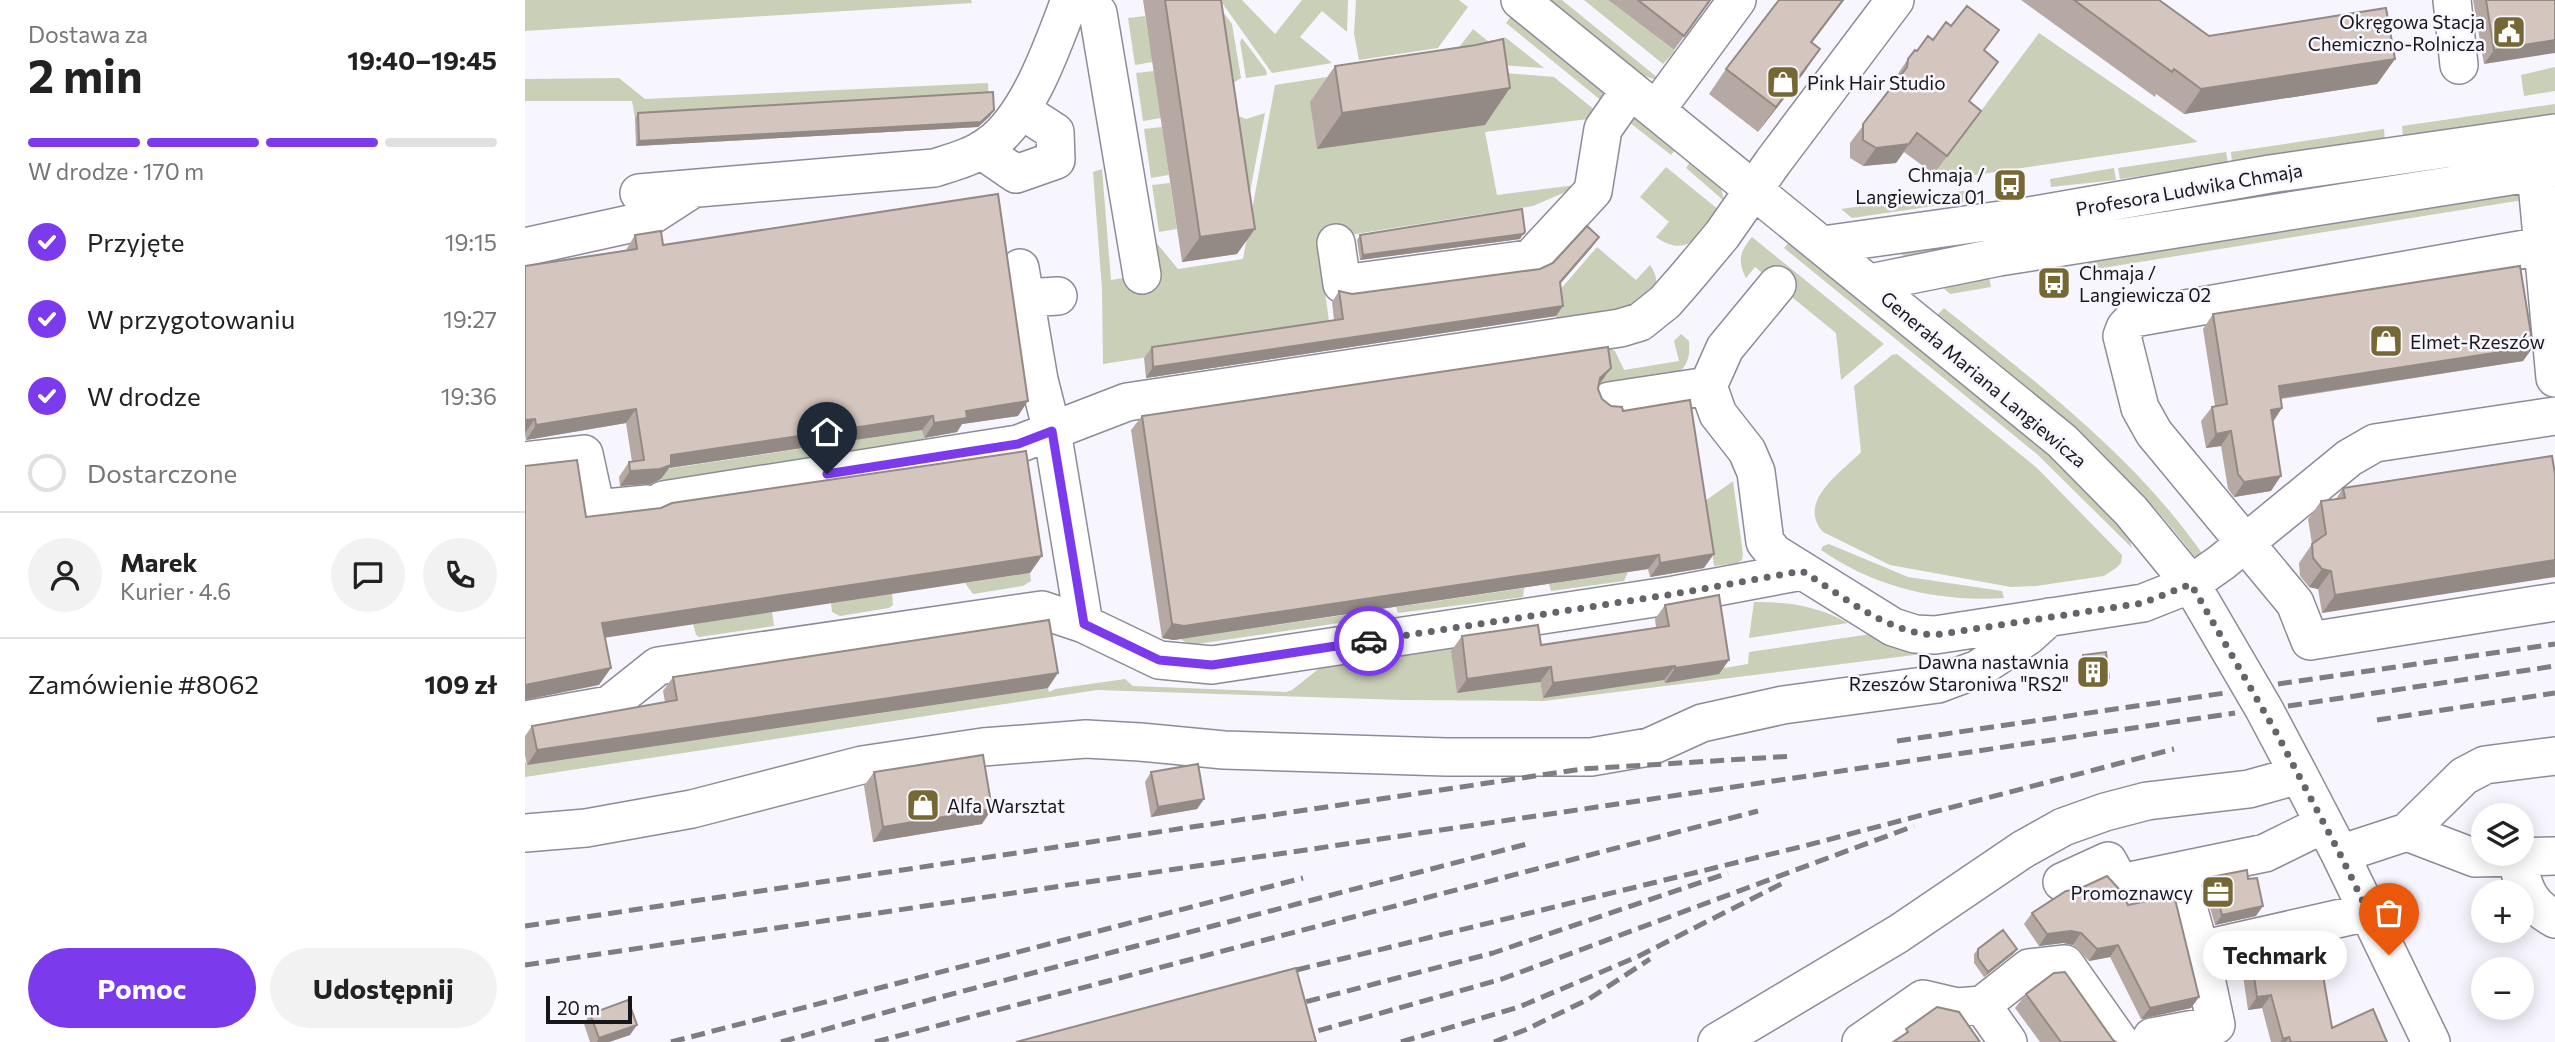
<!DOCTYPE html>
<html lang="pl">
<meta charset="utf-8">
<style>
:root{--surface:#fff;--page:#f2f2f2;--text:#222;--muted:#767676;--line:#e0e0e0;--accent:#7c3aed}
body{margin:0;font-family:Commissioner,sans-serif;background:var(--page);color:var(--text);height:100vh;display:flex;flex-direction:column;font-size:26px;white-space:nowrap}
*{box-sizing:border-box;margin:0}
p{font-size:23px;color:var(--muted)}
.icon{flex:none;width:38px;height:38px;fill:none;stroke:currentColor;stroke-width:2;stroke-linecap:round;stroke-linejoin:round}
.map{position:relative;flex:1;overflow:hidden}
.panel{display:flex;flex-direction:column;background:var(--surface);width:525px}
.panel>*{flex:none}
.controls{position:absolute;left:1946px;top:803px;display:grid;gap:14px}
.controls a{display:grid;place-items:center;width:63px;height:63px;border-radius:50%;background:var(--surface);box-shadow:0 4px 18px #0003;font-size:35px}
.scale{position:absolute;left:21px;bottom:18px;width:86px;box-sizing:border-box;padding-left:7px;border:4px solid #17161b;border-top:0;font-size:19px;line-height:24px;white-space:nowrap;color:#17161b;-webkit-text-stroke:5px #f7f6fe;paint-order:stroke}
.pin{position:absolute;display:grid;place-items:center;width:60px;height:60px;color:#fff;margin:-72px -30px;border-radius:50% 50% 50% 0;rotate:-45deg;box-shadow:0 0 7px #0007}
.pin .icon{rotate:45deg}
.courier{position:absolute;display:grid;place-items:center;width:70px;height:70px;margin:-35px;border:5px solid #7c3aed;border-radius:50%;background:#fff;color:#222;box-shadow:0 2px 9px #0007}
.bubble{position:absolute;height:49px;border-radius:24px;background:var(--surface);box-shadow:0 4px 18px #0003;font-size:23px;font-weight:700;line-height:49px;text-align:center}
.headline em{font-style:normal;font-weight:700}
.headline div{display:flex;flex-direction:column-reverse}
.headline{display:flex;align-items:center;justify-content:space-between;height:119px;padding:0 28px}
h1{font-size:46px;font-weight:700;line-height:52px}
.bar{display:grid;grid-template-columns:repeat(4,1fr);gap:10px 7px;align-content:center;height:84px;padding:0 28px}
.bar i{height:9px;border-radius:5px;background:var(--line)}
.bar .selected{background:var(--accent)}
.bar p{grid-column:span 4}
.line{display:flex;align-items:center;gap:18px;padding:0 28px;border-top:2px solid var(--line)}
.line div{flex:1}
.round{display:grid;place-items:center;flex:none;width:74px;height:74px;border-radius:37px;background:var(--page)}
ol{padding:0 28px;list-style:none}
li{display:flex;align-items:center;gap:21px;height:77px}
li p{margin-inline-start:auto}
li .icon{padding:7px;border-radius:50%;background:var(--accent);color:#fff;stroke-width:4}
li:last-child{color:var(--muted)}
li i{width:38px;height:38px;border:4px solid var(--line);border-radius:50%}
.primary-button{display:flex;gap:14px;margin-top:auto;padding:14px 28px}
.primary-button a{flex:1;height:80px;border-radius:42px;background:var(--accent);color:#fff;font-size:28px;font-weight:700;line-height:80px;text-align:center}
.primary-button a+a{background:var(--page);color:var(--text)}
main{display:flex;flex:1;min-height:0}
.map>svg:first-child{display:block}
.green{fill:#cacfb8}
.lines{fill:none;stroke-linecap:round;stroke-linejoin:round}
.minor-casing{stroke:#8d8b98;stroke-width:40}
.minor{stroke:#fff;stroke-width:37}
.rail{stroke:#7e7d83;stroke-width:5;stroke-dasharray:14 7;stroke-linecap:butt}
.wall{fill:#b6a9a3}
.shaded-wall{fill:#948a85}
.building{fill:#d4c5be;stroke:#948a85;stroke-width:2}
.done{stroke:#65646a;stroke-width:7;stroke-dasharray:0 12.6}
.route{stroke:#7c3aed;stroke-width:9}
.labels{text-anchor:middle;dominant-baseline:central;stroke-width:5;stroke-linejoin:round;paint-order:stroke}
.poi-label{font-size:19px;fill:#17161b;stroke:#f7f6fe;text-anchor:end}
.street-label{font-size:19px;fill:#17161b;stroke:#f7f6fe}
</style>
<main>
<section class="panel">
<div class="headline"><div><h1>2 min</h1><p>Dostawa za</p></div><em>19:40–19:45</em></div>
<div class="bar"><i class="selected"></i><i class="selected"></i><i class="selected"></i><i></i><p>W drodze · 170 m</p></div>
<ol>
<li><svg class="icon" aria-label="check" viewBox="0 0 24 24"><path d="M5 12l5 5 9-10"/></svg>Przyjęte<p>19:15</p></li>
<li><svg class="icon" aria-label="check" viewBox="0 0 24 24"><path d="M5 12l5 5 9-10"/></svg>W przygotowaniu<p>19:27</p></li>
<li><svg class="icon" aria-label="check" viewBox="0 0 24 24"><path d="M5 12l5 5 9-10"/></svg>W drodze<p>19:36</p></li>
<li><i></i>Dostarczone</li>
</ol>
<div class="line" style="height:126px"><a class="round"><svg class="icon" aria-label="person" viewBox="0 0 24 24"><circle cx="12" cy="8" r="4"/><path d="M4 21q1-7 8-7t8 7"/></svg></a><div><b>Marek</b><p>Kurier · 4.6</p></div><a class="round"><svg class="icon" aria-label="chat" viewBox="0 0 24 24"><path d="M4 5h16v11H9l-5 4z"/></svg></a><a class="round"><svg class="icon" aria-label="phone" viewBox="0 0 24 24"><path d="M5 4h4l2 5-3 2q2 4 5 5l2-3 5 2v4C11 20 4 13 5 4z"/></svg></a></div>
<div class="line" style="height:91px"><div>Zamówienie #8062</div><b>109 zł</b></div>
<div class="primary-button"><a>Pomoc</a><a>Udostępnij</a></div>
</section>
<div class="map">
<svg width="2030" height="1042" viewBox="0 0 2030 1042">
<rect width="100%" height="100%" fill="#f7f6fe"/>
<!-- green -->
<path class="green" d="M0,0H446L447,3L0,31Z
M689,0L707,24L716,78L705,85L708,114L721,119L740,113L714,250Z
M695,0H717L750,34L777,0H823L822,32L797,11L775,37L807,63L747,73Z
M831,0H934L943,7L913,48L834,60L829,34Z
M1023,0H1037L1133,78L1128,79L1115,74Z
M1059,0H1083L1150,51L1138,64Z
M620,16L628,62L610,65L603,18Z
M986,16L1085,95L1078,102L981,23Z
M948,29L970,47L980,37L1019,68L927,62L925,59Z
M1514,33L1673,142L1403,182Z
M717,38L741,70L742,75L721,78L715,42Z
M2030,67V91L1999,96L1996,75Z
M629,71L636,118L618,121L611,73Z
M958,71L1029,77L1071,111L1063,119L960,132L972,195L1059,184L1008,206L793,240L805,329L578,364L577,289L568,172L577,169L586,280L617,275L625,235L653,269L718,259L750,85L808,76Z
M94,78L120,99L463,83L464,98L110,118L107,101H0V79Z
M2030,104V115L1878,138L1877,126Z
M1105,112L1150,150L1146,155L1100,119Z
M637,127L644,175L626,178L619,129Z
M1859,129L1860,141L1707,163L1706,152Z
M2030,149L1380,257L1366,246Z
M1701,152L1703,163L1595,179L1593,168Z
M1166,161C1178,171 1200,183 1198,200L1161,168Z
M1141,167L1194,210C1176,233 1163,260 1131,237L1144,222L1115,197Z
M1589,168L1591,180L1526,187L1525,179Z
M645,183L652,229L634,232L627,185Z
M1445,190L1446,199L1443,201L1327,218L1316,209Z
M1991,193L1998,200L1559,271L1558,262Z
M1227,237L1359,344L1316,380L1311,333L1230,267L1221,278C1212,261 1215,251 1227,237Z
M1265,241L1519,448L1603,533L1607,548L1513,455L1259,248Z
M1072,247L1111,280L1125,265C1138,283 1128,293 1116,308L1032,322L1028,298Z
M1464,277L1466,287L1425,294L1416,286Z
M1419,308C1513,384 1612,458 1681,559L1669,556C1597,461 1506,392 1415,318L1412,315Z
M1156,334L1164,341C1165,353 1164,364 1154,372L1076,384L1073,362L1081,344L1090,351L1099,370L1154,361L1149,341Z
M1372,354L1512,468L1597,555L1596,563L1591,568L1579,576L1511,586L1486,587L1365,565L1298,532C1271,501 1317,472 1336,452L1329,386L1367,355Z
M430,425L398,434L399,439L137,482L135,470Z
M1208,481L1218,554L1217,560L1212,563L1189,566L1180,501Z
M1304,544L1383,577L1477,591L1479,598C1413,602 1351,588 1296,550L1298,546Z
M1103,572L1099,581L1026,591L1024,584Z
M505,573L506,581L498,586L448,594L440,583Z
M999,588L998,597L873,613L871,607Z
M367,593L368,605L364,608L315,616L307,612L306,603Z
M1229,602C1264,602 1292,606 1323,623L1224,638Z
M846,611L841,619L672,644L662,643L655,639Z
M247,612L249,626L174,637L171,635L168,624Z
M1001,631L932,693L1015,682L1018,698L1139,677L1140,682L1194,674L1193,669L1223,664L1224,652L1353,633L1445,648L1019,701L876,700L572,690L0,777V761L2,765L523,688L524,692L530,689L600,679L608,686L761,692L767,690L806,659Z"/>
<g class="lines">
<defs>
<path id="minor" d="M560,0L573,13L617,275
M995,0L1537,441L1606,511L1666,584L1739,709L1774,775L1815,854L1906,1042
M1927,0L1934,65
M1131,110L1212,0
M456,150L491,174L531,160L530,132L496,110
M2011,172L2030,378
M114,193L409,168C428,162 448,157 464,145C504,117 528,44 545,0
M811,243L817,284L1005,259L1068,191L1078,129L1105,90
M1298,245L1504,216L1745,174L2030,133
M2017,246L1609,318L1600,328L1597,336L1615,408L1629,433L1770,603L1785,641L2030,602
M0,247L118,221L166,190
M495,268L514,380L527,431L559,624
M1345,283L1474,257L2011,172L2030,167
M1252,285L1200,348L1183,386L1193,414L1222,451L1231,472L1240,542L1249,553L1368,627L1390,634L1410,635L1618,603L1666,584L1697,562L1824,458L1850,443L2030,416
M500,298L533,296
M1084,401L1183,386
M0,461L59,454L71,509L122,504
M138,500L493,444L602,402L1095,328L1115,322L1140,302L1161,278L1197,235L1248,162L1370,0
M0,720L84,705L133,666L517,610L559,624L634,660L687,665L1149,595L1277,571
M1882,832L1950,858L2030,856
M0,833L61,828L167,809L337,765L458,747L561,739L615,742L699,750L921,757H1066L1124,747L1177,723L1258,705L1413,684L1453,669L1503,636L1524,617
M1815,854L1882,832L1939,776L1960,765L2030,756
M1991,858C1999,887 2002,904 2030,919
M1537,882L1583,861L1595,883L1740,853L1799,824
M1675,950L1843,912
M1627,1037L1691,1025L1675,950L1653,871
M1192,1042L1373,934L1497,850L1538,827L1580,812L1622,801L1724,789L1774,775
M1336,1042L1398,999L1432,1007L1457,1005
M1483,1042L1457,1005L1504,968L1540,964L1595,1042"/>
</defs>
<!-- minor casing -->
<use href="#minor" class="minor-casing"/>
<!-- minor -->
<use href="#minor" class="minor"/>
<!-- rail -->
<path class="rail" d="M1753,684L2030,644
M1763,706L2030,666
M1852,720L2030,693
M1372,741L1700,693
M0,926L1057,769L1269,756
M0,965L1710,713
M751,975L1279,846L1649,749
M761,1007L968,953L1203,873
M146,1042L778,878
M256,1042L408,999L1002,844
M350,1042L1233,811
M753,1042L977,979L1389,826
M876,1042L994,1007L1114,956L1258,883
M969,1042L1000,1030L1064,999L1125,959"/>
</g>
<!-- wall -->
<path class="wall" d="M618,0H696L712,254L657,262Z
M1083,0H1186L1149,50Z
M1254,0H1319L1287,43L1295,49L1278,74L1233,132L1184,94L1201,69Z
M1496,0H1634L1684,36L1870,59L1852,84L1659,114L1631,94L1630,97Z
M1948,0H2030L1959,64Z
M1408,40L1459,51L1473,62L1444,101L1456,111L1409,174L1379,152L1371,163L1338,166L1325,158V143L1369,84L1370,78L1383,59Z
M810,66L960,125L792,149L785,102Z
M113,113L465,116L453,127L111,146L110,118Z
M998,234L995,239L835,260L832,240L835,235Z
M110,235L138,245L493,416L437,424L432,432L399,438L397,430L144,468L136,479L125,484L95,486L94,477L104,462H107L101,423L1,440L0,435V266L101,250Z
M1067,247L1035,284L1031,316L621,378L619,358L627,347L809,320L807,302L814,291L827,294L1015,269Z
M1688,314L2008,347L1998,361L1756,399L1757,408L1748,422L1746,491L1709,497L1703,489L1696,446L1681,448L1676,421L1687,407L1690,406L1678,329Z
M1076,382L1074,384L1073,389L1077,399L1086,406L1098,411L1179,568L1125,577L1123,569L649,640L637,638L606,430L617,416Z
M2027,456L1797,613L1793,589L1784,587L1775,576L1774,563L1787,544L1783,519L1796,501L1811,499L1818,488Z
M1140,605L1204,660L1194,674L1140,683L1139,680L1018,698L1015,682L932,693L926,651L937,636L1016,645L1131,628L1130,619Z
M1558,655L1581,683L1558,686L1555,660Z
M148,677L523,688L2,765L0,755V736L7,726L140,702L138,691Z
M349,772L457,824L348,842L339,786Z
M626,772L679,799L672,809L626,817L620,782Z
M1686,877L1731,916L1690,925L1679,887Z
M1603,905L1674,997L1666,1008L1616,1019L1585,957L1564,961L1548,945L1538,943L1514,946L1499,924L1507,913Z
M1453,949H1492L1488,954L1459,977L1449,963V954Z
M1725,949L1807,1028L1862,1042H1746L1737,1008L1723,1010L1716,962Z
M1501,994L1588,1040L1591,1042H1515L1490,1008Z
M65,1014L105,1035L84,1042H65L59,1024Z"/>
<!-- shaded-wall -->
<path class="shaded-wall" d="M1318,0H1319L1268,67L1286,42Z
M2030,40V53L1959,64L1969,50Z
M1295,49L1278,74L1233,132L1251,107Z
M1870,59L1852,84L1659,114L1676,89Z
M985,88L960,125L792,149L817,113Z
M469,110L465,116L453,127L111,146L114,141Z
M1384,144L1371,163L1338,166L1351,148Z
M730,229L712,254L657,262L675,237Z
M998,234L995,239L835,260L838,255Z
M1074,237L1067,247L1027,293L1035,282Z
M1038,306L1031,316L621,378L628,367Z
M2008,347L1998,361L1743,400L1754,386Z
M1086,368L1076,382L1065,393L1075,378Z
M503,401L493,416L437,424L432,432L399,438L409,423L441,411Z
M1757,408L1747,423L1746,410Z
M111,409L101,423L1,440L11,425Z
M408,416L397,430L144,468L136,479L125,484L95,486L105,471L146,455Z
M10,419L0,433V420Z
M1706,431L1696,446L1681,448L1691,434Z
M1756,476L1746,491L1709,497L1719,482Z
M1189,554L1179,568L1125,577L1135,563Z
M1134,555L1123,569L649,640L637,638L647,624Z
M517,556L505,573L65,640L77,623Z
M2030,560V577L1797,613L1810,595Z
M1797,569L1806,571L1793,589L1784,587Z
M1204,660L1194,674L1140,683L1150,668Z
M1150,666L1139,680L1018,698L1028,683Z
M1026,667L1015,682L932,693L942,679Z
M86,668L74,685L0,700V685Z
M533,673L523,688L2,765L12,750Z
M1584,678L1581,683L1558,686L1562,681Z
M679,799L672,809L626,817L633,807Z
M467,809L457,824L348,842L358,827Z
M1738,906L1731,916L1690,925L1697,915Z
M1546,931L1556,933L1548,945L1538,943L1514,946L1522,934Z
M1593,945L1585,957L1564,961L1572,949Z
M1492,949L1488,954L1459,977L1463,972Z
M1746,995L1737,1008L1723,1010L1732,997Z
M1674,997L1666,1008L1616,1019L1625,1008Z
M112,1025L105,1035L84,1042H72L74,1038Z
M1764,1037L1761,1042H1755L1758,1039Z"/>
<!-- building -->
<path class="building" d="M640,0H696L730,229L675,237Z
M1113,0H1185L1159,36Z
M1254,0H1318L1286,42L1295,49L1251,107L1201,69Z
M1549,0H1634L1684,36L1861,8L1870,59L1676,89L1649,69L1647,72Z
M1961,0H2030V40L1969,50Z
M1442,6L1474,30L1459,50L1473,62L1444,101L1456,111L1422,156L1392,133L1384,144L1351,148L1338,140V124L1382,67L1383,59L1390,50L1392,51L1403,36L1408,40L1421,22L1426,26Z
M978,39L985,88L817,113L810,66L951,45Z
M468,92L469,110L456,122L114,141L113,113Z
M473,194L503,401L441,411L442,418L409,423L408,416L146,455V465L135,469L105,471L104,462L119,460L111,409L11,425L10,419L0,420V266L112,249L110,235L136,231L138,245Z
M997,209L1000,232L998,234L838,255L835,235Z
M1062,226L1074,237L1035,282L1038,306L628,367L627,347L818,319L814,291L827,294L1015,269L1028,263Z
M1995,266L2008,347L1754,386L1757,408L1746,410L1756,476L1719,482L1713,474L1706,431L1691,434L1687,407L1702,404L1688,314Z
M1083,347L1086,368L1075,378L1073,389L1077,399L1086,406L1097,407L1098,411L1165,400L1189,554L1135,563L1134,555L659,626L647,624L617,416Z
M501,451L517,556L77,623L86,668L0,685V466L52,460L61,517L136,508L147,503Z
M2027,456L2030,474V560L1810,595L1806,571L1797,569L1788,558L1787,544L1801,534L1796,501L1820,498L1818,488Z
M1194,595L1204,660L1150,668V666L1028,683L1026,667L942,679L937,636L1013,625L1016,645L1144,626L1140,605Z
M524,620L533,673L12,750L7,726L152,700L148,677Z
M1581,652L1584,678L1562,681L1558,655Z
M458,755L467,809L358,827L349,772Z
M673,764L679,799L633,807L626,772Z
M1722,870L1723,879L1732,878L1738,906L1697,915L1686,877Z
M1582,876L1596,891L1603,905L1649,895L1674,997L1625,1008L1593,945L1572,949L1556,933L1546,931L1522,934L1507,913L1541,891L1554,889Z
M1478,930L1492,949L1463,972L1453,958V949Z
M1791,934L1807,1028L1848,1009L1862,1042H1766L1764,1037L1758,1039L1746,995L1732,997L1725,949Z
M771,968L791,1042H491Z
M1540,972L1588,1040L1591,1042H1536L1501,994L1529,973Z
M103,1000L112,1025L74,1038L65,1014Z
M1412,1007L1434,1012L1455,1042H1368L1383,1032L1381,1029Z"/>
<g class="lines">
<!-- done -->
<path class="done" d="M844,641L1149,594L1277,571C1318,596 1360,632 1410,635L1618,603L1666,584L1752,734L1815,854L1864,955"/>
<!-- route -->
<path class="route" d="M302,474L493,444L527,431L559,624L634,660L687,665L844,641"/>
</g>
<!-- icons -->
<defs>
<symbol id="civic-square" viewBox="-11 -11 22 22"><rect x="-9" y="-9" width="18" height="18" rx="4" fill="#766835" stroke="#f7f6fe"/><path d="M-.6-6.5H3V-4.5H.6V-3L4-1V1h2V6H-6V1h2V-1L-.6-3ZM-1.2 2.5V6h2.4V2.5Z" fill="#fff"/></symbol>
<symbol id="shop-square" viewBox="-11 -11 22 22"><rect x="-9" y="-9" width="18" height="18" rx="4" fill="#766835" stroke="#f7f6fe"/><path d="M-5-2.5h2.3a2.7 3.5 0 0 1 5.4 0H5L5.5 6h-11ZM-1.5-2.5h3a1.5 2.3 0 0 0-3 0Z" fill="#fff"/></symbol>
<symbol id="bus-square" viewBox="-11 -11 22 22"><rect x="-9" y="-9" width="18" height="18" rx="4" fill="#766835" stroke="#f7f6fe"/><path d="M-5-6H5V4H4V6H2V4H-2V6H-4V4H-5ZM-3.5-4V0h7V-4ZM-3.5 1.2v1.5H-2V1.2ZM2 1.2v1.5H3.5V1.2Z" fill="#fff"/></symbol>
<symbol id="building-square" viewBox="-11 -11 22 22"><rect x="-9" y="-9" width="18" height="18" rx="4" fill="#766835" stroke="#f7f6fe"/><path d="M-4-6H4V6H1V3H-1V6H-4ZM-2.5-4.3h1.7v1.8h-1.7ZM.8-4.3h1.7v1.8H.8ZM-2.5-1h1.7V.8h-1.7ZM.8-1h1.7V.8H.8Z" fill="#fff"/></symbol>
<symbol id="office-square" viewBox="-11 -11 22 22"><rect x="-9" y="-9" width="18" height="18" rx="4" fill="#766835" stroke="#f7f6fe"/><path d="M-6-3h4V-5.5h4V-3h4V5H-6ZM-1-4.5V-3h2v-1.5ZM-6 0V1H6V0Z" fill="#fff"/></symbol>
</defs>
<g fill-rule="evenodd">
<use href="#civic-square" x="1965" y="13" width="38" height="38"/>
<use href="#shop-square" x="1239" y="63" width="38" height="38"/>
<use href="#bus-square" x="1466" y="166" width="38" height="38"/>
<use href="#bus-square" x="1510" y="264" width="38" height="38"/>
<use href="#shop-square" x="1842" y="322" width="38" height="38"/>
<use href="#building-square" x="1549" y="653" width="38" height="38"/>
<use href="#shop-square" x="379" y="786" width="38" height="38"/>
<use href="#office-square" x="1674" y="873" width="38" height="38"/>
</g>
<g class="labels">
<!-- poi labels -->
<g class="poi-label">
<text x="1960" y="21">Okręgowa Stacja<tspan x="1960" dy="22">Chemiczno-Rolnicza</tspan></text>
<text x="1282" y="82" text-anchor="start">Pink Hair Studio</text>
<text x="1460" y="174">Chmaja /<tspan x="1460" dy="22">Langiewicza 01</tspan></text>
<text x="1554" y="272" text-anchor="start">Chmaja /<tspan x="1554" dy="22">Langiewicza 02</tspan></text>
<text x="1885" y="341" text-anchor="start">Elmet-Rzeszów</text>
<text x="1544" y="661">Dawna nastawnia<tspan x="1544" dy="22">Rzeszów Staroniwa "RS2"</tspan></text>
<text x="422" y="805" text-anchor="start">Alfa Warsztat</text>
<text x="1668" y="892">Promoznawcy</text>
</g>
<!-- street labels -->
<g class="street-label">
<text transform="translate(1664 189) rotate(-10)">Profesora Ludwika Chmaja</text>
<text transform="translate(1459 379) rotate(40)">Generała Mariana Langiewicza</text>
</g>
</g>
</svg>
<div class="controls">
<a><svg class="icon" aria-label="layers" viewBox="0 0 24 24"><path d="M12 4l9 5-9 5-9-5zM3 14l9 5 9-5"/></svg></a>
<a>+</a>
<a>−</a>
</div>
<div class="scale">20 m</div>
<div class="pin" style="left:1864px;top:955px;background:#ea580c"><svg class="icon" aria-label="bag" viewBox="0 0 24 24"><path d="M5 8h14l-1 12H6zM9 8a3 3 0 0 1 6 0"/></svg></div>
<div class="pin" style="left:302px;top:474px;background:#1f2937"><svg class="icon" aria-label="home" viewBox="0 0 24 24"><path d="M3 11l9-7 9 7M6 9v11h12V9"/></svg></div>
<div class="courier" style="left:844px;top:641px"><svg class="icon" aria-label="car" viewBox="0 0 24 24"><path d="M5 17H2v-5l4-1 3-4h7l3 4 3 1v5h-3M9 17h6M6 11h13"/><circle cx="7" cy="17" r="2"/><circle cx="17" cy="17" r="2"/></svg></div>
<div class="bubble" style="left:1678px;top:931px;width:144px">Techmark</div>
</div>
</main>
